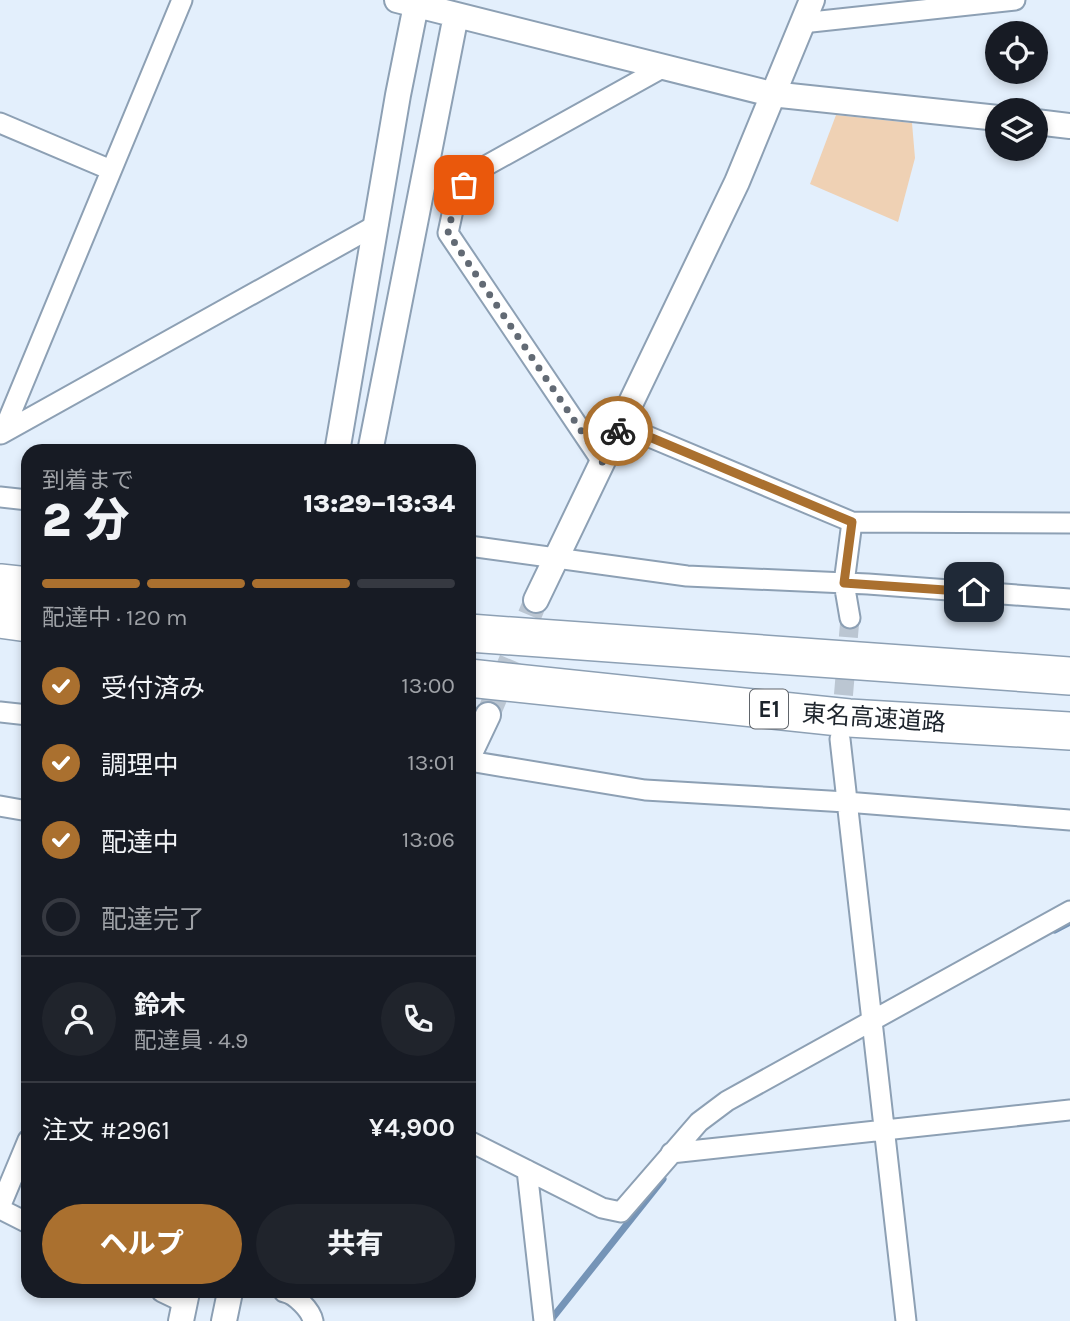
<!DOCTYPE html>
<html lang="ja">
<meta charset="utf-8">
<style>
:root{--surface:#171b24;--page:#20242c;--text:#f1f3f6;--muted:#9ea1a6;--line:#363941;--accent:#aa702f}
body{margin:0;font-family:Karla,"Noto Sans JP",sans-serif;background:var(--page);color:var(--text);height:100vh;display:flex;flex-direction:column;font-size:26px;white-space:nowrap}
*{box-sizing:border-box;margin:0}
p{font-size:23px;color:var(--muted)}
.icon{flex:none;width:38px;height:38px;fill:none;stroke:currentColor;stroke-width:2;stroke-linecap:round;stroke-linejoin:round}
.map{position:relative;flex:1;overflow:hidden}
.drawer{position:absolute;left:21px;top:444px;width:455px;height:854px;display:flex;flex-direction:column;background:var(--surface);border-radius:21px;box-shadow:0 4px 10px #0003}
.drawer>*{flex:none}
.controls{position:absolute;left:985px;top:21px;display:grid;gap:14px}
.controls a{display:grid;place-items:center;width:63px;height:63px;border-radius:50%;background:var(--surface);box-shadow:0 4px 10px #0003;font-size:35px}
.pin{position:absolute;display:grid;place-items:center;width:60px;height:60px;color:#fff;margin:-30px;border-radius:14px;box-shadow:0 4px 10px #0006}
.courier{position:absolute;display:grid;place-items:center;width:70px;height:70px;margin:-35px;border:5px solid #aa702f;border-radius:50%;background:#fff;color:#222;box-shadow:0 2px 9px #0007}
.summary em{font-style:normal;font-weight:800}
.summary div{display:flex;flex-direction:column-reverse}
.summary{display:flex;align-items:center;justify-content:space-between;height:119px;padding:0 21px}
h1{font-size:46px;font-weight:800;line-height:52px}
.bar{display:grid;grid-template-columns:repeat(4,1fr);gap:10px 7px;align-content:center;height:84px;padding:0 21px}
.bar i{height:9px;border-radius:5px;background:var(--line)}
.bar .active{background:var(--accent)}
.bar p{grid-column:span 4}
.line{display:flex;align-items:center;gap:18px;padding:0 21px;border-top:2px solid var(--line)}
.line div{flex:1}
.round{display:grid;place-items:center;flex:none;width:74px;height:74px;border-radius:37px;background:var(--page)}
ol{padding:0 21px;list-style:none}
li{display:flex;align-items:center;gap:21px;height:77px}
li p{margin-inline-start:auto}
li .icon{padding:7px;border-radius:50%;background:var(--accent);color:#fff;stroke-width:4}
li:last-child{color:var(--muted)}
li i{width:38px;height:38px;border:4px solid var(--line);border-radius:50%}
.action{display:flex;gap:14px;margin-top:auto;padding:14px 21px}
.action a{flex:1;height:80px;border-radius:42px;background:var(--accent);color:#fff;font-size:28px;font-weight:800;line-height:80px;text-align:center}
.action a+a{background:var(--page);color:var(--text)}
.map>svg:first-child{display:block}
.green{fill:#efd1b4}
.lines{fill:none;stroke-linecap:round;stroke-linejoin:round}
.stream{stroke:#7594b7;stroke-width:7}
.minor-tunnel{stroke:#bbc6d2;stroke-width:19;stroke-dasharray:19 10;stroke-linecap:butt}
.tertiary-tunnel{stroke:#bbc6d2;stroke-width:24;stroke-dasharray:24 12;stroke-linecap:butt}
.minor-casing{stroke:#8da0b4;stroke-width:23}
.tertiary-casing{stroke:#8da0b4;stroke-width:28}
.motorway-casing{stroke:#8da0b4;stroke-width:40}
.minor{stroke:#fff;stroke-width:19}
.tertiary{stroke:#fff;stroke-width:24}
.motorway{stroke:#fff;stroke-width:37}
.done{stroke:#626a74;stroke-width:7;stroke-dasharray:0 12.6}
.route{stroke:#aa702f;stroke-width:9}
.labels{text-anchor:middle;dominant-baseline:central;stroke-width:5;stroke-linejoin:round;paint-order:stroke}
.shield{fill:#fff;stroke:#60656b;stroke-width:2}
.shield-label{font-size:23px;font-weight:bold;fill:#1c232b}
.street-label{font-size:24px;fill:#1c232b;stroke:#fff}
</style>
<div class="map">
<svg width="1070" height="1321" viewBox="0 0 1070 1321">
<rect width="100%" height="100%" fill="#e3effc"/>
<!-- green -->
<path class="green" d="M836,115L912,123L915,158L898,222L810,184Z"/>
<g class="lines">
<!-- stream -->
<path class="stream" d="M1055,930L1070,922
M550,1321L663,1179"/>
<!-- minor-tunnel -->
<path class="minor-tunnel" d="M841,724L850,618"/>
<!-- tertiary-tunnel -->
<path class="tertiary-tunnel" d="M488,715L536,600"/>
<defs>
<path id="minor" d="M802,23L1015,0
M0,123L111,170
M621,425L852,522L1070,523
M3,432L182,0
M1,434L378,224
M603,463L448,233L456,196L473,173L664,67
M0,497L28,500
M469,546L687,576L868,584L1070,599
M850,618L844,583L852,522
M0,712L28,715
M840,739L906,1321
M469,761L645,790L846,802L1070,820
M0,806L28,811
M469,1141L602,1208L621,1212L699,1122L727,1101L1070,911
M671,1153L1070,1110
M527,1170L544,1321
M0,1207L28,1140
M0,1209L28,1223
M162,1292L185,1303
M284,1292C295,1294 311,1310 313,1321"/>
<path id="tertiary" d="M397,0L771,94L998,118
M1036,122L1070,126
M337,452L398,95L416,5
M370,452L456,15
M536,600L737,182L812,0
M469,755L488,715
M181,1321L187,1292
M224,1321L230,1292"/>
<path id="motorway" d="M0,583L28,586
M0,619L28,623
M469,633L1070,676
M469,678L849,718L1070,731"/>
</defs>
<!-- minor casing -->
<use href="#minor" class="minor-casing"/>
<!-- tertiary casing -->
<use href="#tertiary" class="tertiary-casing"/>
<!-- motorway casing -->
<use href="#motorway" class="motorway-casing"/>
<!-- minor -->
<use href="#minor" class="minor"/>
<!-- tertiary -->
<use href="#tertiary" class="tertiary"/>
<!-- motorway -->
<use href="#motorway" class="motorway"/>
</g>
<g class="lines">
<!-- done -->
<path class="done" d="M464,185L456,196L448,233L603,463L618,431"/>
<!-- route -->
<path class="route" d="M618,431L621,425L852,522L844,583L974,592"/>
</g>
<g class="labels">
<!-- shield labels -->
<rect class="shield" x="750" y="689.5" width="38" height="39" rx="5"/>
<g class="shield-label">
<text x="769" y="709">E1</text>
</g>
<!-- street labels -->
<g class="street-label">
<text transform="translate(874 718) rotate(4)">東名高速道路</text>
</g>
</g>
</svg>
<div class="controls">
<a><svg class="icon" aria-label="locate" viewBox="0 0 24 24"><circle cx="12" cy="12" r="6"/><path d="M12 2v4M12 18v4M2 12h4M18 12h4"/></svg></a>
<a><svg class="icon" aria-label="layers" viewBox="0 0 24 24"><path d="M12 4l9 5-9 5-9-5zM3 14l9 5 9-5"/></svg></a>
</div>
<div class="pin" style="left:464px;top:185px;background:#ea580c"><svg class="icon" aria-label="bag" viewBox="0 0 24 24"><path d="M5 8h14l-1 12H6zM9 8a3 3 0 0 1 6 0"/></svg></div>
<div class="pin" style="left:974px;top:592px;background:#1f2937"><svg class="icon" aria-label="home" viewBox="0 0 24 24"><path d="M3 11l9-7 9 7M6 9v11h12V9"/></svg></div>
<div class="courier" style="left:618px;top:431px"><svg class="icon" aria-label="bike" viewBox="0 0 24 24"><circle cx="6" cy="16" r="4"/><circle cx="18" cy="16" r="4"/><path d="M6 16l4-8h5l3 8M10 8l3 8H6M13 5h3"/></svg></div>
<section class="drawer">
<div class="summary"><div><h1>2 分</h1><p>到着まで</p></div><em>13:29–13:34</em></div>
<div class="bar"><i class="active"></i><i class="active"></i><i class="active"></i><i></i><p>配達中 · 120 m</p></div>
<ol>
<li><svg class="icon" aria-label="check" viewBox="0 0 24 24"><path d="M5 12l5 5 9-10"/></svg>受付済み<p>13:00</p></li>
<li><svg class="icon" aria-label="check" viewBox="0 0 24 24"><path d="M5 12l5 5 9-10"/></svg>調理中<p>13:01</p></li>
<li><svg class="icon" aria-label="check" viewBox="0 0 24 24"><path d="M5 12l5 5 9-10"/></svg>配達中<p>13:06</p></li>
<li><i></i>配達完了</li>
</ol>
<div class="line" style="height:126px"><a class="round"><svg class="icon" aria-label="person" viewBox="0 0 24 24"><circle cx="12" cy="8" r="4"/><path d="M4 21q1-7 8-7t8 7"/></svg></a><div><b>鈴木</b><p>配達員 · 4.9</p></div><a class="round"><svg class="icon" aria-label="phone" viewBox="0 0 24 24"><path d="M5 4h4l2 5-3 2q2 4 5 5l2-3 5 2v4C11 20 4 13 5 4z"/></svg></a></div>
<div class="line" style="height:91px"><div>注文 #2961</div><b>¥4,900</b></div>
<div class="action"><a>ヘルプ</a><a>共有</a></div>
</section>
</div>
